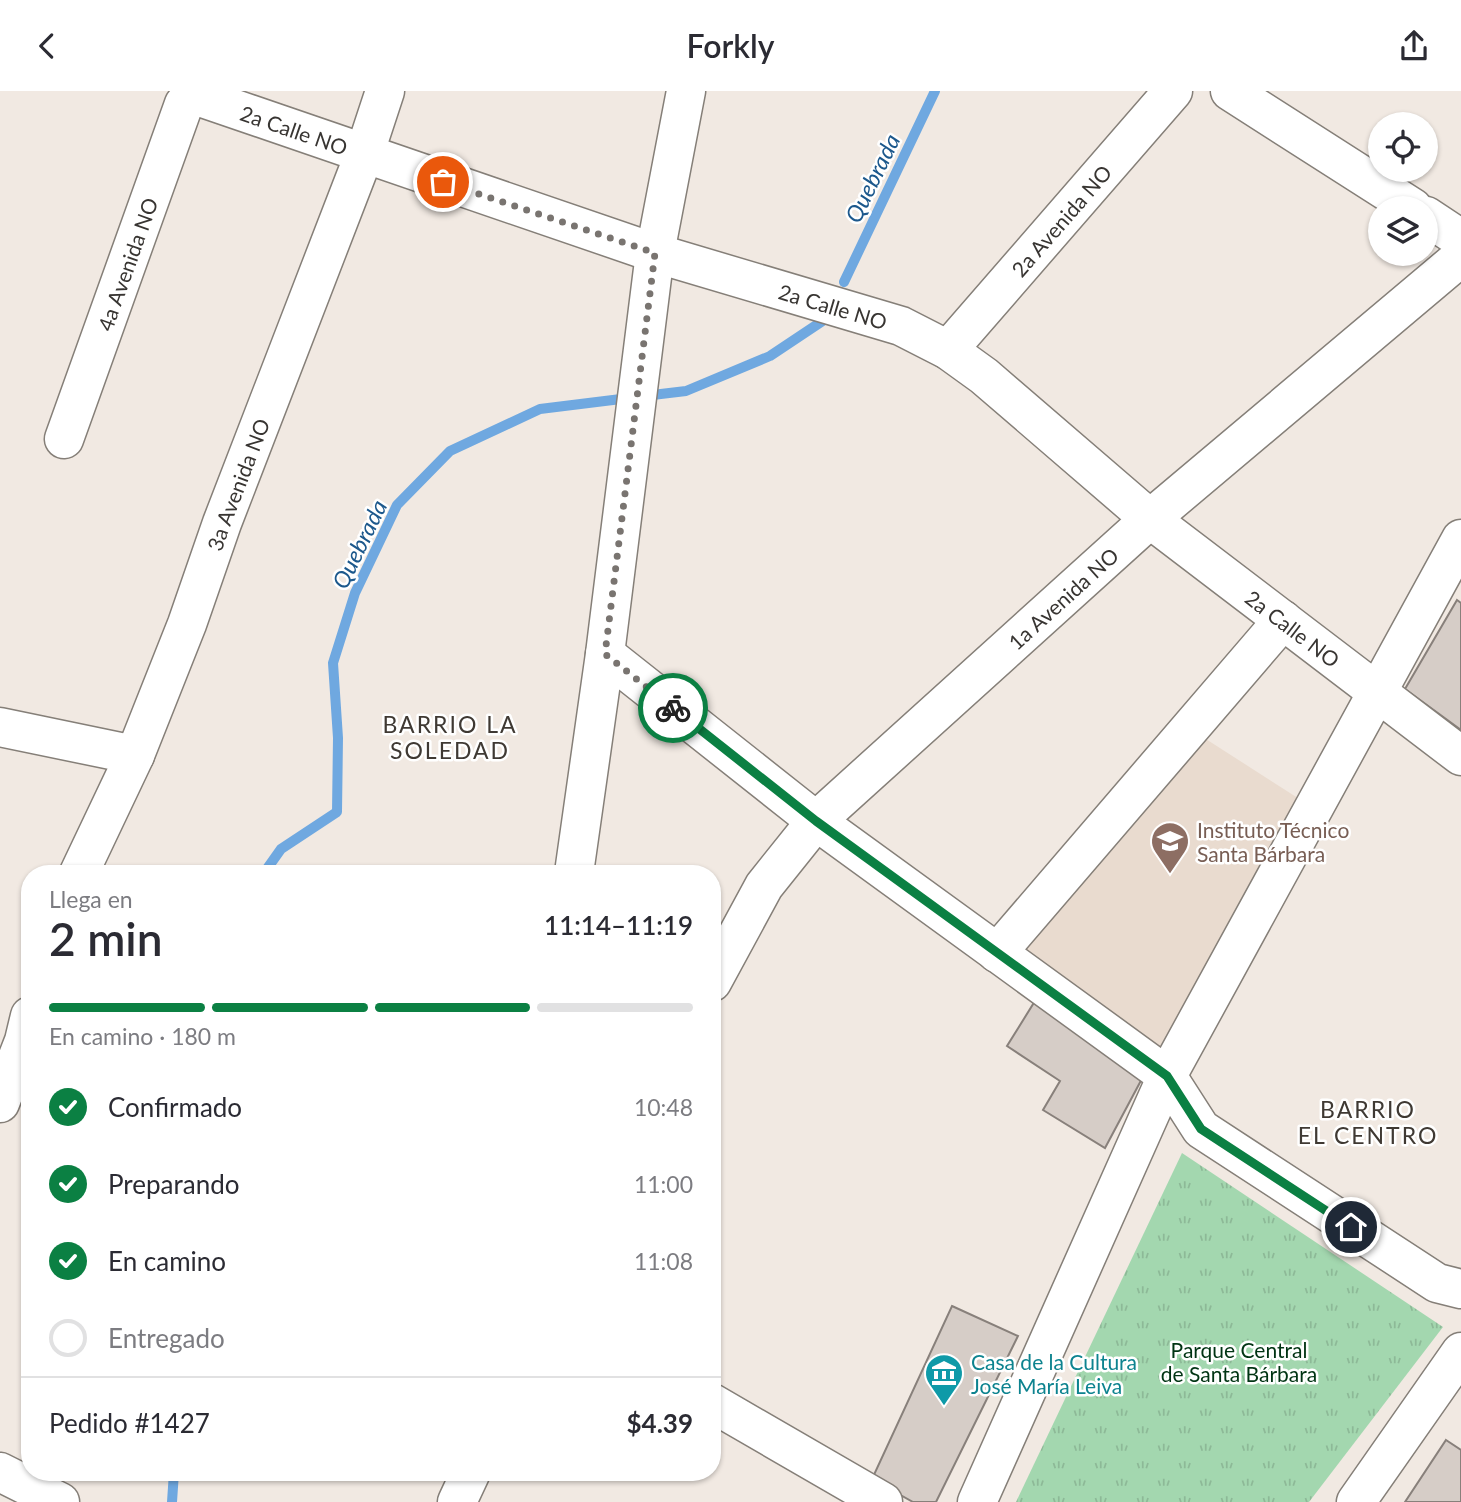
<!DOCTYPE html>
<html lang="es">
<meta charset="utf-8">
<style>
:root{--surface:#fff;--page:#f7f7f7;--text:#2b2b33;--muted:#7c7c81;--line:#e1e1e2;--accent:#0b8043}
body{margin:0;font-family:Lato,sans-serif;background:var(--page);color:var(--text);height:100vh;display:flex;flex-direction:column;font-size:26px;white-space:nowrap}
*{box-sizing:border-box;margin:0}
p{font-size:23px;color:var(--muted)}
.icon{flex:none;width:38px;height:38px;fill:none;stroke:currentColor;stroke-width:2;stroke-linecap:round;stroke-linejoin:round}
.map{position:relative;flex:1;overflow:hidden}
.side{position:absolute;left:21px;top:774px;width:700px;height:616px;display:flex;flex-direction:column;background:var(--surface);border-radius:28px;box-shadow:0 2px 5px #0004}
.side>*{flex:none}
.buttons{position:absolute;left:1368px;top:21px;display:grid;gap:14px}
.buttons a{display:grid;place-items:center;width:70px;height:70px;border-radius:50%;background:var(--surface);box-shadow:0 2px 5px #0004;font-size:35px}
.pin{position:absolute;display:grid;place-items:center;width:60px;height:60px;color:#fff;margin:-30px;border:4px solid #fff;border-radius:50%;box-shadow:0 2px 7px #0007}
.courier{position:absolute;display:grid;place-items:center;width:70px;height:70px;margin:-35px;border:5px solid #0b8043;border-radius:50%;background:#fff;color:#222;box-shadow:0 2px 9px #0007}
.headline em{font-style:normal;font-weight:600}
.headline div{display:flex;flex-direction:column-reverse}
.headline{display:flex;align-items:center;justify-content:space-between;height:119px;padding:0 28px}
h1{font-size:46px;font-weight:600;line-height:52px}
.bar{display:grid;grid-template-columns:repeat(4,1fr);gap:10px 7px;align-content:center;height:84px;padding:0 28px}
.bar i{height:9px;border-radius:5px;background:var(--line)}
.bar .on{background:var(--accent)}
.bar p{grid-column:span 4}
.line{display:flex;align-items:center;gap:18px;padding:0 28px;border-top:2px solid var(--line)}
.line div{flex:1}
ol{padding:0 28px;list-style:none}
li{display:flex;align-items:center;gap:21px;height:77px}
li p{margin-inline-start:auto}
li .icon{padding:7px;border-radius:50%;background:var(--accent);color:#fff;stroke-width:4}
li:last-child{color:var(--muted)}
li i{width:38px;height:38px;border:4px solid var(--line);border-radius:50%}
header{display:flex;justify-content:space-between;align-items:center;height:91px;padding:0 28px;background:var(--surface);font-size:32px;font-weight:600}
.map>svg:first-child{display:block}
.built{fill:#e9dbcf}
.park{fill:url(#park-tufts)}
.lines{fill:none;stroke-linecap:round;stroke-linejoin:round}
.stream{stroke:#6fa8e0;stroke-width:10}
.building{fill:#d6cdc7;stroke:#88807b;stroke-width:2}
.minor-casing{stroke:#857f78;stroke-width:41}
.minor{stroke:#fff;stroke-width:38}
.done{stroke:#797470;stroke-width:7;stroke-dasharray:0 12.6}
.route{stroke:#0b8043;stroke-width:9}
.labels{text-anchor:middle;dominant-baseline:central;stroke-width:5;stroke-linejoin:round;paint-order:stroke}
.street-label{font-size:21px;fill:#383532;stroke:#fff}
.education-label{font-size:21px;fill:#785e54;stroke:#fff;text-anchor:start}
.park-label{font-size:21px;fill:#003413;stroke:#fff}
.culture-label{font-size:21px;fill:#0d838f;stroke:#fff;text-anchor:start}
.water-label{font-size:23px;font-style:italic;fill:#1c588c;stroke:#fff}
.neighbourhood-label{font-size:23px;letter-spacing:2px;fill:#3f3933;stroke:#fff}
</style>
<header><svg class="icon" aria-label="back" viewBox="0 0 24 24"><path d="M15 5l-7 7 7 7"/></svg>Forkly<svg class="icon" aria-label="share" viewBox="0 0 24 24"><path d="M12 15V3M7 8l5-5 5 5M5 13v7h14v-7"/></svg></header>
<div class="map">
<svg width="1461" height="1411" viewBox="0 0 1461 1411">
<defs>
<pattern id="park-tufts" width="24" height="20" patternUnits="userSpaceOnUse" patternTransform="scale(1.75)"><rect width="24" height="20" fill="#a3d7af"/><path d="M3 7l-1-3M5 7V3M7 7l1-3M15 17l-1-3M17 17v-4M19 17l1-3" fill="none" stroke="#8db997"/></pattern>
</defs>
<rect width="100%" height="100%" fill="#f1e9e2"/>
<!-- built -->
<path class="built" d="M1198,643L1301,709L1165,965L1016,858Z"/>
<!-- park -->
<path class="park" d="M1182,1062L1443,1236L1309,1411H1016Z"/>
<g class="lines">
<!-- stream -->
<path class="stream" d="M844,191L935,0
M644,305L686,300L770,265L827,227
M264,782L281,758L337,721L338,647L333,572L355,502L397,414L450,360L540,318L629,307
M172,1411L174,1381"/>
</g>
<!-- building -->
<path class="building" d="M1457,509L1461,512V639L1405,598Z
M1035,910L1145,982L1105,1057L1043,1019L1060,990L1007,955Z
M952,1215L1018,1245L936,1411H913L872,1388Z
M1446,1349L1461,1359V1411H1405Z"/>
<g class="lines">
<defs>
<g id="minor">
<path d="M1230,0L1413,117"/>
<path d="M1426,125L1461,148"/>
<path id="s1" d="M948,259L1173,0"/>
<path id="s2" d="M64,348L184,13L197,5L655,162L901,235L948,259L984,285L1150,428L1461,665"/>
<path d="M605,563L816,730L1167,985L1201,1038L1437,1192L1461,1198"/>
<path d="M0,636L135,664"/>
<path id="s3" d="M79,782L135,664L187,533L222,432L364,64L385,0"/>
<path d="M574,782L605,563L655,162L686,0"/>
<path d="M997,862L1283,529"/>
<path id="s4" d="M712,891L764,795L816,730L1150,428L1461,166"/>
<path d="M0,1012L24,950L30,925"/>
<path d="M712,1312L883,1411"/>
<path d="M0,1381L60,1411"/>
<path d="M457,1411L471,1381"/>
<path d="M977,1411L1167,985L1461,448"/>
<path d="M1356,1411L1461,1261"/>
</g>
</defs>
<!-- minor casing -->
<use href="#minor" class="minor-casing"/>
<!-- minor -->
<use href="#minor" class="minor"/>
</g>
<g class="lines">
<!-- done -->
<path class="done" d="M443,91L655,162L605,563L673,617"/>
<!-- route -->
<path class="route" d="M673,617L816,730L1167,985L1201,1038L1351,1136"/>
</g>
<!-- icons -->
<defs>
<symbol id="school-pin" viewBox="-11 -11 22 30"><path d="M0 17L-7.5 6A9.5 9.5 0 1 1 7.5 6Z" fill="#8d6e63" stroke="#fff"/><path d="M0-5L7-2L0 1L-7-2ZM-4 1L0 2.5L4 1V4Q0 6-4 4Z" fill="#fff"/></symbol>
<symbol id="museum-pin" viewBox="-11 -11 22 30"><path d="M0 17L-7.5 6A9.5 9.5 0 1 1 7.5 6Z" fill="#0f9aa8" stroke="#fff"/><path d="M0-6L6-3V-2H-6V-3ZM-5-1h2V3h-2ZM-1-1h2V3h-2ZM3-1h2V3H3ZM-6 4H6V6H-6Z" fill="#fff"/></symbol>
</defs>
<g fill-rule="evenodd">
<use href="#school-pin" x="1148" y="728" width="44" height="60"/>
<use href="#museum-pin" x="922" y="1260" width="44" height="60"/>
</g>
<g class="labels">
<!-- street labels -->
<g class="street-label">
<text stroke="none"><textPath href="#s2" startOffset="474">2a Calle NO</textPath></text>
<text stroke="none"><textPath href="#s1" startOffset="172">2a Avenida NO</textPath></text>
<text stroke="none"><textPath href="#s2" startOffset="186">4a Avenida NO</textPath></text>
<text stroke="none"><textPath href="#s2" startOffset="1041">2a Calle NO</textPath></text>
<text stroke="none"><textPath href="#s3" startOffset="420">3a Avenida NO</textPath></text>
<text stroke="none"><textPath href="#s4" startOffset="525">1a Avenida NO</textPath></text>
<text stroke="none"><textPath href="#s2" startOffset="1608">2a Calle NO</textPath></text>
</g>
<!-- education labels -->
<g class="education-label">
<text x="1197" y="738">Instituto Técnico<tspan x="1197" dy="24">Santa Bárbara</tspan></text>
</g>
<!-- park labels -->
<g class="park-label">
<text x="1239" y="1258">Parque Central<tspan x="1239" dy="24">de Santa Bárbara</tspan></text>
</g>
<!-- culture labels -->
<g class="culture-label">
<text x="971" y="1270">Casa de la Cultura<tspan x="971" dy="24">José María Leiva</tspan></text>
</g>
<!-- water labels -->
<g class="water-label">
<text transform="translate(872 87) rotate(-64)">Quebrada</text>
<text transform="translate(359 453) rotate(-64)">Quebrada</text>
</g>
<!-- neighbourhood labels -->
<g class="neighbourhood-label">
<text x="450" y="633">BARRIO LA<tspan x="450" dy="26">SOLEDAD</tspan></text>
<text x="1368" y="1018">BARRIO<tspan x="1368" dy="26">EL CENTRO</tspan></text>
</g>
</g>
</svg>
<div class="buttons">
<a><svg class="icon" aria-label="locate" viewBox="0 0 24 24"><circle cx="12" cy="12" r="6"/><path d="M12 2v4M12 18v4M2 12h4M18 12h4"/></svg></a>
<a><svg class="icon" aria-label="layers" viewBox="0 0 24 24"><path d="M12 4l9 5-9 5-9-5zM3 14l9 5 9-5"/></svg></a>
</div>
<div class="pin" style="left:443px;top:91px;background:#ea580c"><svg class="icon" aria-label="bag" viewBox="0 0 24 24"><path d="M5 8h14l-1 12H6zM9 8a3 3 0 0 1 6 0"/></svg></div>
<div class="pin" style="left:1351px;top:1136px;background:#1f2937"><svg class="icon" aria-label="home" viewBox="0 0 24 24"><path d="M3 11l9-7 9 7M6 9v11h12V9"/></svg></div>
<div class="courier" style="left:673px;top:617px"><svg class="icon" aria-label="bike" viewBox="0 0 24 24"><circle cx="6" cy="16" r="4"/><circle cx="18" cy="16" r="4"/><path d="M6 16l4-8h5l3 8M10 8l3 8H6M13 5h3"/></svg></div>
<section class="side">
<div class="headline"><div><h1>2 min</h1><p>Llega en</p></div><em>11:14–11:19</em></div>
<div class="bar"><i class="on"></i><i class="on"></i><i class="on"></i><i></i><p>En camino · 180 m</p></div>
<ol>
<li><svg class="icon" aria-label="check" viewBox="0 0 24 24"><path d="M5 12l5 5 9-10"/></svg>Confirmado<p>10:48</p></li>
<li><svg class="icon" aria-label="check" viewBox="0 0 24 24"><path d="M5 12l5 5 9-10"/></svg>Preparando<p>11:00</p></li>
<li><svg class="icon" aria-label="check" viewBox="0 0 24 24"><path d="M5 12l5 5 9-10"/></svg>En camino<p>11:08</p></li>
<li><i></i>Entregado</li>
</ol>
<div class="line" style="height:91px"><div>Pedido #1427</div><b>$4.39</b></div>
</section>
</div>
